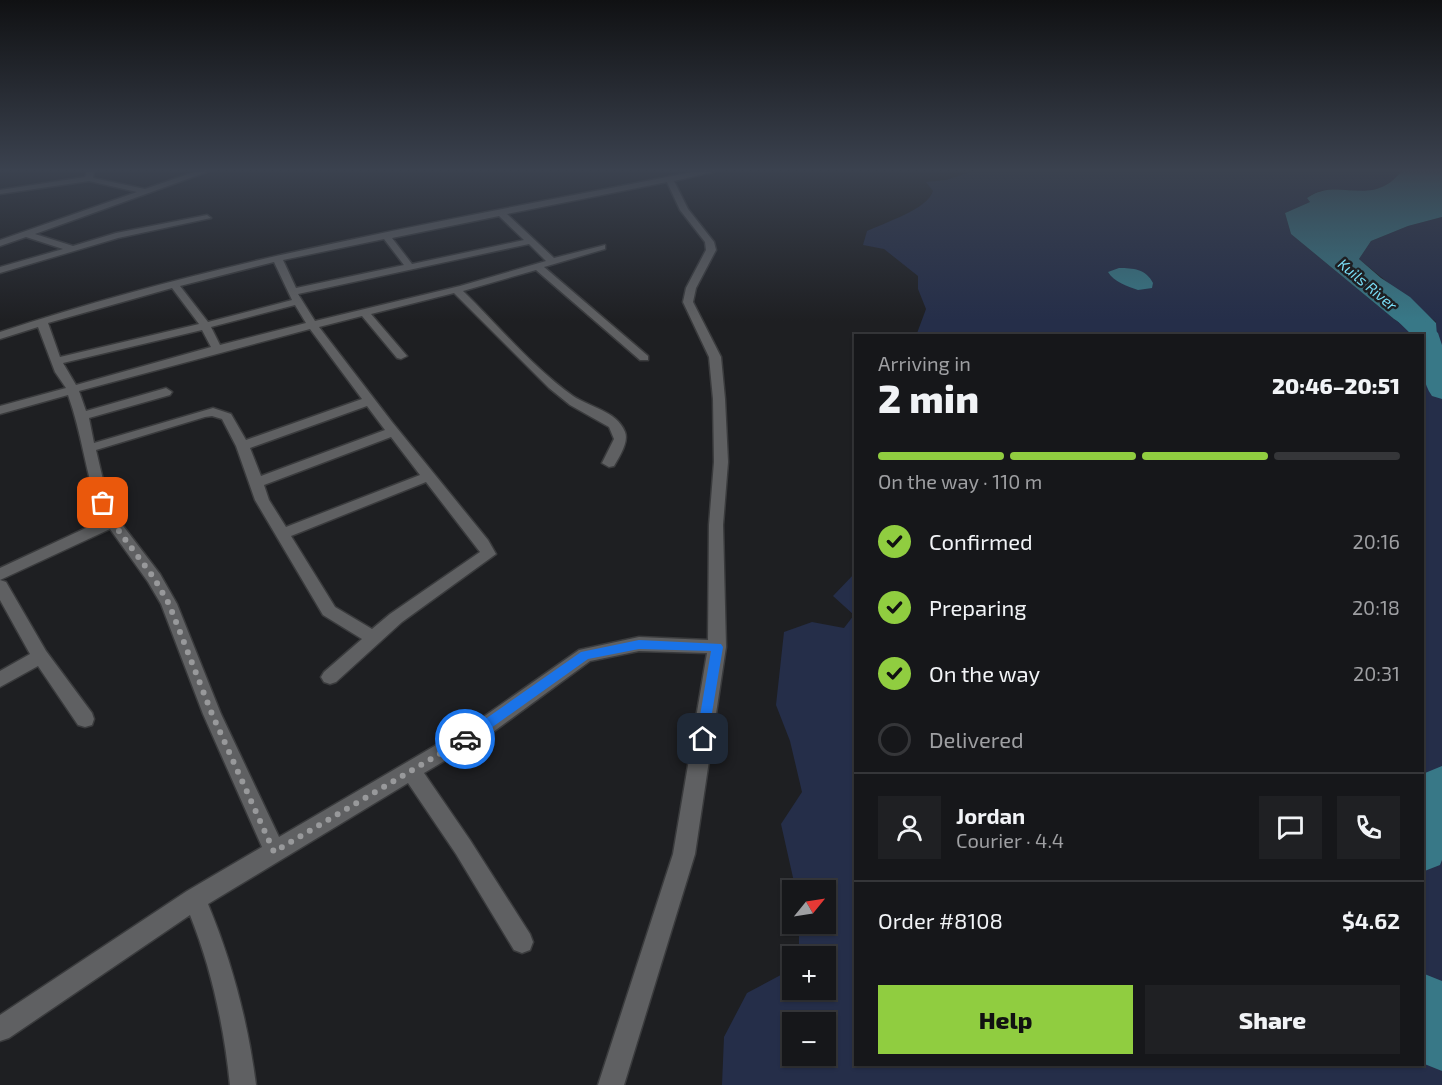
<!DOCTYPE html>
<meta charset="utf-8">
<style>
:root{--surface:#16171a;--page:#1f2023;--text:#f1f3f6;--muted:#9e9fa2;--line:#353639;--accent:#90cd40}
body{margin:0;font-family:"Exo 2",sans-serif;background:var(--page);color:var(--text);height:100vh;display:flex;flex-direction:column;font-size:22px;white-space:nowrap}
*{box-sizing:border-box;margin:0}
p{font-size:20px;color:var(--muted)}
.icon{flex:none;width:33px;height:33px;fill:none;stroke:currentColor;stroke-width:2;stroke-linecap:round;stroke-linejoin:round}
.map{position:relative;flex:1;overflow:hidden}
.details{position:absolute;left:854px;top:334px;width:570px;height:732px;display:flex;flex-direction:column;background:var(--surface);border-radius:0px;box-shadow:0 2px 4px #0004,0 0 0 2px var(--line)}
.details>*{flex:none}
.needle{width:39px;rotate:60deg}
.controls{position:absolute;left:782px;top:880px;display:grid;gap:12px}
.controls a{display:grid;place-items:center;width:54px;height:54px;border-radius:0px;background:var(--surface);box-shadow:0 2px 4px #0004,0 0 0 2px var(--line);font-size:30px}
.pin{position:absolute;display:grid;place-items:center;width:51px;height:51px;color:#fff;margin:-26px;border-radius:12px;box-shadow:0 3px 9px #0006}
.courier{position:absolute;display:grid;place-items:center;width:60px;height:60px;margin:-30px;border:4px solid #1a73e8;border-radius:50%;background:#fff;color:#222;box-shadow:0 2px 8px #0007}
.head em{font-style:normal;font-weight:800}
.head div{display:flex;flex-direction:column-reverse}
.head{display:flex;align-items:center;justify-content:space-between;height:102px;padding:0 24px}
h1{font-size:39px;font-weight:800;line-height:45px}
.bar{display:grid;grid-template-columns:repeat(4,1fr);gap:9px 6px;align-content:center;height:72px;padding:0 24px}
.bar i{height:8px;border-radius:4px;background:var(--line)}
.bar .current{background:var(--accent)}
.bar p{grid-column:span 4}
.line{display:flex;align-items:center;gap:15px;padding:0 24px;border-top:2px solid var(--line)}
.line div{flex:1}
.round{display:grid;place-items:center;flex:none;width:63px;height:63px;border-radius:0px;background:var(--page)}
ol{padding:0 24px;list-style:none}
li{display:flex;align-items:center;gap:18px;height:66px}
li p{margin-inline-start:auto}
li .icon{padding:6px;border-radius:50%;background:var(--accent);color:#111;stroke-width:4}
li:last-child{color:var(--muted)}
li i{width:33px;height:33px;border:3px solid var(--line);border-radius:50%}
.cta{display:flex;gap:12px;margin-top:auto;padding:12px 24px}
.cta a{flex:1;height:69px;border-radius:0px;background:var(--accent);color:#111;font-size:24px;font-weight:800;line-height:69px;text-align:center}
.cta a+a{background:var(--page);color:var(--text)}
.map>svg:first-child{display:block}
.green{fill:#252e49;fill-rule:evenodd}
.water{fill:#387887}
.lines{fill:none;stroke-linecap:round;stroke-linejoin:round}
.river{fill:#387887;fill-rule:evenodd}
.minor-casing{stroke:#3a3b3d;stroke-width:3}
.minor{fill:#5f6062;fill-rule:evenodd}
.route{fill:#1a73e8}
.done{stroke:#98999b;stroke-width:6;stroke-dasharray:0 10.8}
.labels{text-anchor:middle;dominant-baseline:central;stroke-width:5;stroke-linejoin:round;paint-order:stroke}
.far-water-label{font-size:15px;font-style:italic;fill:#79ddf6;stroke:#1e1f22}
</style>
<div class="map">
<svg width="1442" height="1085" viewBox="0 0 1442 1085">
<rect width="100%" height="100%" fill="#1e1f22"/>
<!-- green -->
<path class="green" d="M980,169H1403C1371,212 1337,174 1307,198L1310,202L1285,213L1291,234L1394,319L1419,335L1436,336V322L1359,259L1371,241L1408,226L1442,217V1085H722L724,1037L747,993L792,969V990H825V957H799V924H825V891H796L781,824L802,792L790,741L776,705L784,632L812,622L844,628L854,615L833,596L855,573V1065H1422V336H916L926,309L918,289V276L884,249L863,245L867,231C884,223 928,209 933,191L926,182L946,180ZM792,1023H825V1056H792Z"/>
<!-- water -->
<path class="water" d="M1403,169H1442V217L1408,226L1371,241L1359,259L1381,278L1410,297L1436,323L1437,336L1419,335L1394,319L1291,234L1285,213L1310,202L1307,198C1339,175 1372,211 1403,169Z
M1119,268C1133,268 1146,269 1153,283L1152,288L1138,290C1127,286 1114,282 1108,272Z"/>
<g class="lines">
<!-- river -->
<path class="river" d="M1391,296L1400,298L1438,333L1442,345V399L1432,396C1420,379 1422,356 1422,336H1413L1379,303L1382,298Z
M1442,766V860L1440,865L1422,872V780L1425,773Z
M1422,973L1442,981V1071L1422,1063Z"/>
<defs>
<path id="minor" d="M88,169L94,171L93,178L145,189L203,169H215L35,234L73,246L116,233L207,215L211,218L118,238L0,273V267L63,249L26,237L0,246V240L137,192L89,181L0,194V190L85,177Z
M708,169H725L674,181L688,209L714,242L716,250L696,288L693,302L721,357L725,399L728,462L723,525L726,647L695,854L624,1085H598L673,854L707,653L639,651L590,661L493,732L424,773L470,840L530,934L533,942L530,950L522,953L514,950L456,854L408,783L208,904C232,962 248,1022 256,1085H230C224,1027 212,970 190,915L9,1038L0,1041V1015L187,891L262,847L203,714L161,604L148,582L110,529L0,580V568L103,520C86,480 83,436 68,395L0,414V406L66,388L55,372L38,327L0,339V332C231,255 472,216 708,169ZM667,182L680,210L705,242L706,250L686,288L683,302L709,357L713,399L714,462L709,525L708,640L639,637L579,650L479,720L279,837L221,714L177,604L160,574L117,518L104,484L96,450L205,417L212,416L222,419L236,446L255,500L323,615L362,639L324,672L321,677L324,682L330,684L336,682L402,622L496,554L488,540L392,422L319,327L362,316L397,358L401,359L407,356L371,314L454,293L549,388L570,405L609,427L614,439L602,463L609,467L614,466C619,457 629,442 625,432C617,411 589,407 573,396C532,367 499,326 463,291L536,270L640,360H648V356L544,267L605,249V245L554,258L507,214ZM499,216L524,240L412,264L392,238ZM384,239L404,265L296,288L283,260ZM529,244L546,261L460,286L315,321L298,294ZM274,262L292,300L208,322L180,286ZM172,288L199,324L60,357L48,323ZM295,305L306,323L220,345L211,327ZM310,329L362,399L246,440L231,414L213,408L94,443L89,418L170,395L172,392L166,388L86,411L79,391ZM202,330L211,347L76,385L63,363ZM367,406L385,430L261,476L250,448ZM391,437L420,475L286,527L269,500L264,485ZM426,482L480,552L390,614L372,629L335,607L291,536Z
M0,580L6,582L46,651L92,713L94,719L92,725L85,727L78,725L38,666L0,687V671L30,654L0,600Z"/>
</defs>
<!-- minor casing -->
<use href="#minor" class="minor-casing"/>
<!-- minor -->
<use href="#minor" class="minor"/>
</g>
<!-- sky -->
<linearGradient id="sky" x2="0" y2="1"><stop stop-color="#101113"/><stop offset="0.53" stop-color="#3b424f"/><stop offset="1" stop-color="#3b424f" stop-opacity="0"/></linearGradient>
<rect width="1442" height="321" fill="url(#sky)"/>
<!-- route -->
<path class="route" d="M639,640L721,644L723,647L707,743L703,744L696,739L711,651L639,649L588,659L470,743H461L459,739L461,736L581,652Z"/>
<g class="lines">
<!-- done -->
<path class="done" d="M103,503L110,519L154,578L169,604L212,714L274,852L465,739"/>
</g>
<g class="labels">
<!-- far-water labels -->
<g class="far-water-label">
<text transform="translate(1368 284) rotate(40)">Kuils River</text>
</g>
</g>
</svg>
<div class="controls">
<a><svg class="needle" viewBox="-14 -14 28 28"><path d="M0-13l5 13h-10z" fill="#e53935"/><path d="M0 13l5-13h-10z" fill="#9e9fa2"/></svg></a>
<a>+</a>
<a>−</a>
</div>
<div class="pin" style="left:103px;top:503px;background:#ea580c"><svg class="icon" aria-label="bag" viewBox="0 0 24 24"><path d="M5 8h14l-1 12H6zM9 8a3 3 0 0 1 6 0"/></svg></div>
<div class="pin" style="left:703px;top:739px;background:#1f2937"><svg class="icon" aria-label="home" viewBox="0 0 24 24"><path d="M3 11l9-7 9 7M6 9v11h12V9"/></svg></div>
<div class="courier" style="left:465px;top:739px"><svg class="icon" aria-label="car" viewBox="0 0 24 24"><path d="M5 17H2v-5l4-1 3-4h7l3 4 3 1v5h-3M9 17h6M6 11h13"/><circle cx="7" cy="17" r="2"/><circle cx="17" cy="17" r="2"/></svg></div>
<section class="details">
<div class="head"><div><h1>2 min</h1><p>Arriving in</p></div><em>20:46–20:51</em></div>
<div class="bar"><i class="current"></i><i class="current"></i><i class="current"></i><i></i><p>On the way · 110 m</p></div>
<ol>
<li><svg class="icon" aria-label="check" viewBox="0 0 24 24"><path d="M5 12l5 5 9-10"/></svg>Confirmed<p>20:16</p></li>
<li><svg class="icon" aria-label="check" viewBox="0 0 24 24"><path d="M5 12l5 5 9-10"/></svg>Preparing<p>20:18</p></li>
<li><svg class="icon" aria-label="check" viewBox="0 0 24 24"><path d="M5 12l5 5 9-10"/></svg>On the way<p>20:31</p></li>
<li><i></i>Delivered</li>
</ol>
<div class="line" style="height:108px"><a class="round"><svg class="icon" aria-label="person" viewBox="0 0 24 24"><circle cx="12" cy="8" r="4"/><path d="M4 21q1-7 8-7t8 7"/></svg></a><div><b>Jordan</b><p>Courier · 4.4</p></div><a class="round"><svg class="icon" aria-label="chat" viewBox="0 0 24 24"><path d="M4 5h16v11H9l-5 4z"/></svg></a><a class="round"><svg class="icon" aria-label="phone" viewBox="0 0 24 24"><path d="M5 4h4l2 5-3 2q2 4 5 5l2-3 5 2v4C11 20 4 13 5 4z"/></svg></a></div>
<div class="line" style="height:78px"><div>Order #8108</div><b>$4.62</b></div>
<div class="cta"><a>Help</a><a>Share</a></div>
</section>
</div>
